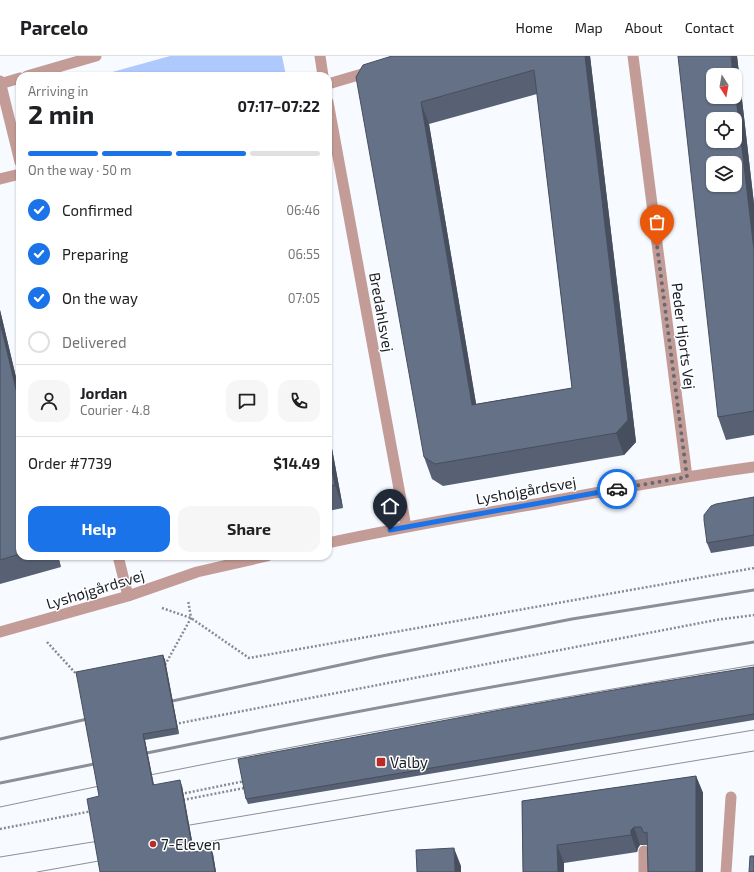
<!DOCTYPE html>
<meta charset="utf-8">
<style>
:root{--surface:#fff;--page:#f6f6f6;--text:#202124;--muted:#757577;--line:#e0e0e0;--accent:#1a73e8}
body{margin:0;font-family:"Exo 2",sans-serif;background:var(--page);color:var(--text);height:100vh;display:flex;flex-direction:column;font-size:15px;white-space:nowrap}
*{box-sizing:border-box;margin:0}
p{font-size:13px;color:var(--muted)}
.icon{flex:none;width:22px;height:22px;fill:none;stroke:currentColor;stroke-width:2;stroke-linecap:round;stroke-linejoin:round}
.map{position:relative;flex:1;overflow:hidden}
.details{position:absolute;left:16px;top:16px;width:316px;height:488px;display:flex;flex-direction:column;background:var(--surface);border-radius:12px;box-shadow:0 1px 3px #0004}
.details>*{flex:none}
.needle{width:26px;rotate:169deg}
.tools{position:absolute;left:706px;top:12px;display:grid;gap:8px}
.tools a{display:grid;place-items:center;width:36px;height:36px;border-radius:8px;background:var(--surface);box-shadow:0 1px 3px #0004;font-size:20px}
.pin{position:absolute;display:grid;place-items:center;width:34px;height:34px;color:#fff;margin:-41px -17px;border-radius:50% 50% 50% 0;rotate:-45deg;box-shadow:0 0 4px #0007}
.pin .icon{rotate:45deg}
.courier{position:absolute;display:grid;place-items:center;width:40px;height:40px;margin:-20px;border:3px solid #1a73e8;border-radius:50%;background:#fff;color:#222;box-shadow:0 1px 5px #0007}
.summary em{font-style:normal;font-weight:700}
.summary div{display:flex;flex-direction:column-reverse}
.summary{display:flex;align-items:center;justify-content:space-between;height:68px;padding:0 12px}
h1{font-size:26px;font-weight:700;line-height:30px}
.bar{display:grid;grid-template-columns:repeat(4,1fr);gap:6px 4px;align-content:center;height:48px;padding:0 12px}
.bar i{height:5px;border-radius:3px;background:var(--line)}
.bar .on{background:var(--accent)}
.bar p{grid-column:span 4}
.line{display:flex;align-items:center;gap:10px;padding:0 12px;border-top:1px solid var(--line)}
.line div{flex:1}
.round{display:grid;place-items:center;flex:none;width:42px;height:42px;border-radius:12px;background:var(--page)}
ol{padding:0 12px;list-style:none}
li{display:flex;align-items:center;gap:12px;height:44px}
li p{margin-inline-start:auto}
li .icon{padding:4px;border-radius:50%;background:var(--accent);color:#fff;stroke-width:4}
li:last-child{color:var(--muted)}
li i{width:22px;height:22px;border:2px solid var(--line);border-radius:50%}
.primary-button{display:flex;gap:8px;margin-top:auto;padding:8px 12px}
.primary-button a{flex:1;height:46px;border-radius:12px;background:var(--accent);color:#fff;font-size:16px;font-weight:700;line-height:46px;text-align:center}
.primary-button a+a{background:var(--page);color:var(--text)}
header{display:flex;align-items:center;gap:24px;box-sizing:border-box;height:56px;padding:0 20px;background:var(--surface);border-bottom:1px solid var(--line)}
header strong{font-size:19px}
nav{display:flex;gap:22px;margin-inline-start:auto;font-size:14px}
.map>svg:first-child{display:block}
.green{fill:#aec9fc}
.lines{fill:none;stroke-linecap:round;stroke-linejoin:round}
.path{stroke:#878b92;stroke-width:2.5;stroke-dasharray:2 2;stroke-linecap:butt}
.service{stroke:#c49c97;stroke-width:11}
.pedestrian{stroke:#c49c97;stroke-width:11}
.minor{stroke:#c49c97;stroke-width:11}
.tram{stroke:#8c8f96;stroke-width:1}
.rail{stroke:#8c8f96;stroke-width:3}
.wall{fill:#576173;fill-rule:evenodd}
.shaded-wall{fill:#474f5e}
.building{fill:#657186;stroke:#474f5e;fill-rule:evenodd}
.done{stroke:#666a71;stroke-width:4;stroke-dasharray:0 7.2}
.route{stroke:#1a73e8;stroke-width:5}
.poi-dot{fill:#ba2b26;stroke:#fff;stroke-width:1.5}
.labels{text-anchor:middle;dominant-baseline:central;stroke-width:3;stroke-linejoin:round;paint-order:stroke}
.street-label{font-size:15px;fill:#181c25;stroke:#fff}
.poi-label{font-size:15px;fill:#181c25;stroke:#fff;text-anchor:start}
</style>
<header>
<strong>Parcelo</strong>
<nav><a>Home</a><a>Map</a><a>About</a><a>Contact</a></nav>
</header>
<div class="map">
<svg width="754" height="816" viewBox="0 0 754 816">
<rect width="100%" height="100%" fill="#f7faff"/>
<!-- green -->
<path class="green" d="M170,0H282L286,20H98Z"/>
<g class="lines">
<!-- path -->
<path class="path" d="M162,552L191,562L249,602L754,512
M47,586L79,621
M165,609L191,562L188,544
M175,668L716,564L754,559
M181,738L245,725
M183,744L244,732V730
M0,773L92,755"/>
<!-- service -->
<path class="service" d="M644,795V816"/>
<!-- pedestrian -->
<path class="pedestrian" d="M726,816L731,741"/>
<!-- minor -->
<path class="minor" d="M320,0L323,20
M633,0L687,421
M27,20L96,0
M0,25L20,106
M0,28L20,22
M328,28L372,15
M328,46L406,471
M0,123L20,118
M328,487C397,472 467,460 536,448C609,434 681,421 754,411
M118,500L128,540
M0,576L128,540L197,516L267,500"/>
<!-- tram -->
<path class="tram" d="M140,721C344,680 549,643 754,609
M0,751L109,728
M178,771L754,674
M183,790L389,755L754,695
M0,801L105,784
M37,816L110,803"/>
<!-- rail -->
<path class="rail" d="M163,647L377,601L572,563L754,534
M0,683L96,661
M137,699C342,657 548,620 754,586
M0,727L104,706"/>
</g>
<!-- wall -->
<path class="wall" d="M392,0H590L636,386L624,399L443,430L432,423L424,401ZM537,38L572,332L476,348L429,68Z
M737,0L754,148V379L726,384L718,361Z
M0,254L20,338V500H58L61,511L0,528Z
M328,371L343,452L328,455Z
M754,441V490L711,497L707,487Z
M163,599L165,604L179,678L145,684L154,729L182,730L194,796L211,793L213,798L216,816L99,740Z
M754,611V664L248,748L246,743Z
M696,720L703,737L648,790L647,789H640L638,792L637,796L564,807V816H523L522,745Z"/>
<!-- shaded-wall -->
<path class="shaded-wall" d="M585,0H590L636,386L624,399L616,377Z
M731,0H737L754,148V194L735,33V19H733Z
M421,46L429,68L480,371L472,349Z
M0,254L20,338V350L0,266Z
M328,371L343,452L335,429L328,393Z
M57,500H58L61,511Z
M163,599L165,604L179,678L177,672Z
M143,678L145,684L155,735L153,729Z
M696,720L703,737V816H696Z
M180,724L182,730L195,801L193,796Z
M634,771L640,789L638,792L637,796L631,779V774Z
M557,789L564,807V816H558Z
M454,792L461,810V816H455Z
M211,793L213,798L216,816H215Z"/>
<!-- building -->
<path class="building" d="M392,0H585L628,364L616,377L435,408L424,401L356,21L363,9ZM534,14L572,332L472,349L421,46Z
M678,0H731L733,19H713V41H735V33L754,194V355L718,361ZM713,63H735V85H713ZM713,107H735V129H713Z
M0,266L20,350V498L0,504Z
M328,393L335,429L328,431Z
M754,441V479L707,487L704,464V459L711,450L716,448Z
M163,599L177,672L143,678L153,729L180,724L193,796L211,793L215,816H100L87,743L99,740L76,616Z
M754,611V658L246,743L238,703L511,652L648,628Z
M696,720V816H648L647,776L644,777L641,771H634L631,774V779L557,789L558,816H523L522,745Z
M454,792L455,816H417L416,794Z
M750,800H754V816H749Z"/>
<g class="lines">
<!-- done -->
<path class="done" d="M617,433L687,421L657,190"/>
<!-- route -->
<path class="route" d="M390,474L617,433"/>
</g>
<!-- markers -->
<g class="poi-dot">
<rect x="376" y="701" width="10" height="10" rx="2"/>
<circle cx="153" cy="788" r="4"/>
</g>
<g class="labels">
<!-- street labels -->
<g class="street-label">
<text transform="translate(382 256) rotate(80)">Bredahlsvej</text>
<text transform="translate(684 280) rotate(83)">Peder Hjorts Vej</text>
<text transform="translate(526 434) rotate(-10)">Lyshøjgårdsvej</text>
<text transform="translate(95 533) rotate(-17)">Lyshøjgårdsvej</text>
</g>
<!-- poi labels -->
<g class="poi-label">
<text x="390" y="706">Valby</text>
<text x="161" y="788">7-Eleven</text>
</g>
</g>
</svg>
<div class="tools">
<a><svg class="needle" viewBox="-14 -14 28 28"><path d="M0-13l5 13h-10z" fill="#e53935"/><path d="M0 13l5-13h-10z" fill="#757577"/></svg></a>
<a><svg class="icon" aria-label="locate" viewBox="0 0 24 24"><circle cx="12" cy="12" r="6"/><path d="M12 2v4M12 18v4M2 12h4M18 12h4"/></svg></a>
<a><svg class="icon" aria-label="layers" viewBox="0 0 24 24"><path d="M12 4l9 5-9 5-9-5zM3 14l9 5 9-5"/></svg></a>
</div>
<div class="pin" style="left:657px;top:190px;background:#ea580c"><svg class="icon" aria-label="bag" viewBox="0 0 24 24"><path d="M5 8h14l-1 12H6zM9 8a3 3 0 0 1 6 0"/></svg></div>
<div class="pin" style="left:390px;top:474px;background:#1f2937"><svg class="icon" aria-label="home" viewBox="0 0 24 24"><path d="M3 11l9-7 9 7M6 9v11h12V9"/></svg></div>
<div class="courier" style="left:617px;top:433px"><svg class="icon" aria-label="car" viewBox="0 0 24 24"><path d="M5 17H2v-5l4-1 3-4h7l3 4 3 1v5h-3M9 17h6M6 11h13"/><circle cx="7" cy="17" r="2"/><circle cx="17" cy="17" r="2"/></svg></div>
<section class="details">
<div class="summary"><div><h1>2 min</h1><p>Arriving in</p></div><em>07:17–07:22</em></div>
<div class="bar"><i class="on"></i><i class="on"></i><i class="on"></i><i></i><p>On the way · 50 m</p></div>
<ol>
<li><svg class="icon" aria-label="check" viewBox="0 0 24 24"><path d="M5 12l5 5 9-10"/></svg>Confirmed<p>06:46</p></li>
<li><svg class="icon" aria-label="check" viewBox="0 0 24 24"><path d="M5 12l5 5 9-10"/></svg>Preparing<p>06:55</p></li>
<li><svg class="icon" aria-label="check" viewBox="0 0 24 24"><path d="M5 12l5 5 9-10"/></svg>On the way<p>07:05</p></li>
<li><i></i>Delivered</li>
</ol>
<div class="line" style="height:72px"><a class="round"><svg class="icon" aria-label="person" viewBox="0 0 24 24"><circle cx="12" cy="8" r="4"/><path d="M4 21q1-7 8-7t8 7"/></svg></a><div><b>Jordan</b><p>Courier · 4.8</p></div><a class="round"><svg class="icon" aria-label="chat" viewBox="0 0 24 24"><path d="M4 5h16v11H9l-5 4z"/></svg></a><a class="round"><svg class="icon" aria-label="phone" viewBox="0 0 24 24"><path d="M5 4h4l2 5-3 2q2 4 5 5l2-3 5 2v4C11 20 4 13 5 4z"/></svg></a></div>
<div class="line" style="height:52px"><div>Order #7739</div><b>$14.49</b></div>
<div class="primary-button"><a>Help</a><a>Share</a></div>
</section>
</div>
